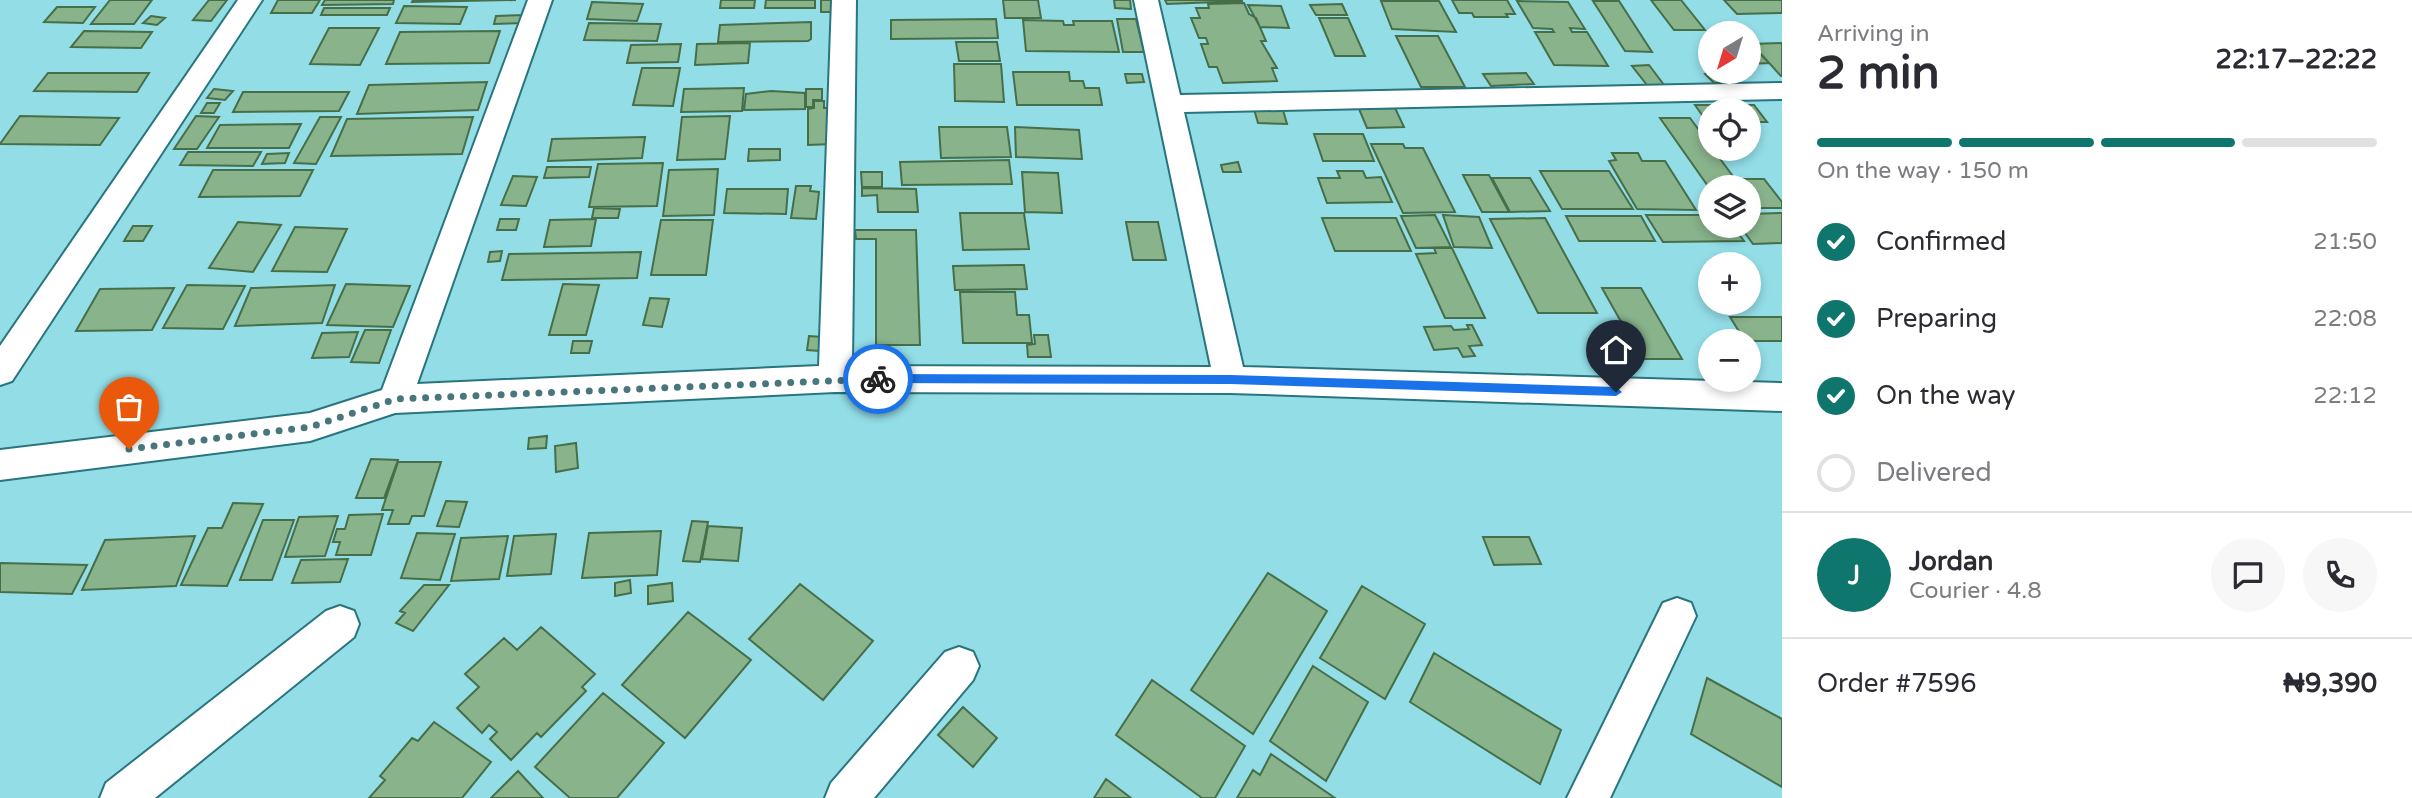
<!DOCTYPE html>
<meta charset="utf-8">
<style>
:root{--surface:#fff;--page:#f7f7f7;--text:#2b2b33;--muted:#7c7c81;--line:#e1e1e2;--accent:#0f766e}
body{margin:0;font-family:"Varela Round",sans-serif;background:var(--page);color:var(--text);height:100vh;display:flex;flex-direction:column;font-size:26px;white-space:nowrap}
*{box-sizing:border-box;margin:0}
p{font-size:23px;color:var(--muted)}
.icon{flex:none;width:38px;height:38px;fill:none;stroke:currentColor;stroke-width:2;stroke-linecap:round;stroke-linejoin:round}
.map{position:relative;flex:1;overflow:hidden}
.sheet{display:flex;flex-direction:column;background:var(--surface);width:630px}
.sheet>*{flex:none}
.needle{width:46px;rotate:218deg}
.controls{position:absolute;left:1698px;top:21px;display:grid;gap:14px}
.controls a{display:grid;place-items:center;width:63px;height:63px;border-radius:50%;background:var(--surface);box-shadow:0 4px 10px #0003;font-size:35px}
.pin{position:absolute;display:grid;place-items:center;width:60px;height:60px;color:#fff;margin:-72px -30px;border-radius:50% 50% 50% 0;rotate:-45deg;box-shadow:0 0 7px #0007}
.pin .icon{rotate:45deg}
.courier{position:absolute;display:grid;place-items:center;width:70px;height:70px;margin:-35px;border:5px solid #1a73e8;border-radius:50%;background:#fff;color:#222;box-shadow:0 2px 9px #0007}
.headline em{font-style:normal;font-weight:800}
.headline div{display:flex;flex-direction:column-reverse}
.headline{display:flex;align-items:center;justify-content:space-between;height:119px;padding:0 35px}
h1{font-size:46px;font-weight:800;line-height:52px}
.bar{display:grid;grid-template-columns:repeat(4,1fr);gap:10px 7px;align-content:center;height:84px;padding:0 35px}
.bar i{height:9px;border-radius:5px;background:var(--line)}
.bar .on{background:var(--accent)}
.bar p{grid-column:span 4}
.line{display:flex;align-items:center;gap:18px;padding:0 35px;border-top:2px solid var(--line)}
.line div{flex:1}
.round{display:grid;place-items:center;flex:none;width:74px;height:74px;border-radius:37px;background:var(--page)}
ol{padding:0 35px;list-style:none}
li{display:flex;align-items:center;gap:21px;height:77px}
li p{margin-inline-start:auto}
li .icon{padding:7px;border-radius:50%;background:var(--accent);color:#fff;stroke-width:4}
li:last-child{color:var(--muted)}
li i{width:38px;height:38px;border:4px solid var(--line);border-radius:50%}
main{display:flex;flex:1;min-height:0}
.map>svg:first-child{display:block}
.building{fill:#88b38b;stroke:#466f49;stroke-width:2}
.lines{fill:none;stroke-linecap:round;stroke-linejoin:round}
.street-casing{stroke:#28757e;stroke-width:4}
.street{fill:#fff;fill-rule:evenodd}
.route{fill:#1a73e8}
.done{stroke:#49767c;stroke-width:7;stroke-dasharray:0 12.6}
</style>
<main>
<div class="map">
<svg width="1782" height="798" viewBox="0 0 1782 798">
<rect width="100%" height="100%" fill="#93dde7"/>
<!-- building -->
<path class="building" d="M110,0H152L134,24H91Z
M209,0H227L211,21L193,20Z
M278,0H320L312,13H271Z
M325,0H394L393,4L322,5Z
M413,0H516L412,2Z
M721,0H755L754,8H720Z
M766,0H815V8H765Z
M821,0H834V12H821Z
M1003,0H1038L1041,18H1005Z
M1114,0H1130L1131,9L1115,8Z
M1165,0H1242V1L1167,4Z
M1452,0H1507L1515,14H1506L1508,17H1474L1472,13H1459Z
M1651,0H1681L1705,30H1674Z
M1724,0H1782V13L1737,14Z
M1381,1H1439L1456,32L1392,29Z
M1517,1L1568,2L1585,29L1570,28L1572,32H1587L1608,66L1554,65L1535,32H1554L1552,29L1533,28Z
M1593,1H1619L1652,52L1625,51Z
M592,2L643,4L637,21L587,19Z
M1244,3L1249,14L1256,18L1266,41H1261L1277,68H1272L1277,81L1223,83L1217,67H1209L1201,44H1208L1206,38H1199L1191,18H1200L1196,8H1209L1208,4Z
M1342,4L1347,15H1316L1310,5Z
M1248,5L1281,6L1289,28L1260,27Z
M404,6L467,7L460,24L396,23Z
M57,7H95L83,23L44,22Z
M324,8H390L387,15H321Z
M525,15L523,23L494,24L496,16Z
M151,16L165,18L157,25L143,23Z
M1319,18H1348L1365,56H1335Z
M996,19L998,38L891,39V20Z
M1117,19H1136L1144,52H1123Z
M1023,20L1063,21L1064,25H1074L1073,21H1112L1119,52L1026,51Z
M811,22V39L808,41L718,42L720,25Z
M589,23L661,24L657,41L584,40Z
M329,28H379L360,65L310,64Z
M84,31L152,32L141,48L71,47Z
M500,31L489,63L386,64L400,32Z
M1396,36H1438L1465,87H1421Z
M1748,41L1769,63L1748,64Z
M956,42H997L1000,61H959Z
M750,43L748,63L695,65L697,44Z
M1782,43V76H1781L1752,44Z
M681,44L678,62L627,63L631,45Z
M954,64H1001L1004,102L955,101Z
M1649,65L1664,85H1647L1632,66Z
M642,68H680L673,106L633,105Z
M1013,72H1069L1070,81H1083L1085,88H1099L1102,105H1017Z
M1711,72H1723L1732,83H1714L1705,74Z
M48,73H149L137,92L34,91Z
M1526,73L1534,84L1491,86L1483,74Z
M1125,74H1142L1144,82L1127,83Z
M487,82L478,110L357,114L369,85Z
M744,88L742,111L681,112L684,89Z
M214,89L233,91L225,100L207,98Z
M806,89H822V100H813V107H806Z
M771,91L805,93V109L744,110L746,94Z
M243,92H349L339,111L233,112Z
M814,101H824V108H832L833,144L808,145V109L814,108Z
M207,103H220L214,113H201Z
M1695,105H1732L1736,110H1710L1707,122Z
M1733,105H1754L1767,122H1748V110H1737Z
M1395,108L1404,127L1367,128L1359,109Z
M1254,109L1283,110L1287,124L1258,123Z
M20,116L119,118L100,145L0,144Z
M196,116L219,117L197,149H174Z
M730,116L725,159L677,160L682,117Z
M320,117H341L316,164L294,163Z
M473,117L462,154L331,156L347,119Z
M1660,118H1690L1735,179H1764L1782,202V208H1748V187L1710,189Z
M301,124L289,148H207L220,125Z
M939,127H1007L1011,157L941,158Z
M1015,127L1079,130L1082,159L1016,157Z
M1314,134H1363L1374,161H1323Z
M645,137L642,158L548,161L552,139Z
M1371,144H1403L1405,148H1423L1455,212L1403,213Z
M749,149H780V160L748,161Z
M188,152H261L253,166L180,165Z
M289,153L285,163L262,164L267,154Z
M1612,153H1638L1642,161H1665L1696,210L1637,209L1609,161L1616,160Z
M1009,160L1012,184L902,185L900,162Z
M1238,162L1241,172H1223L1221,165Z
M663,163L657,206L589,207L598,164Z
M547,167H591L589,177L544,178Z
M718,169L714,215L663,216L669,170Z
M213,170H313L300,196L199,197Z
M1337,171H1363L1366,178L1381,177L1392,202L1327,203L1318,178H1340Z
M1540,171H1609L1633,209H1562Z
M861,172H882V187H862Z
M1022,172L1058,173L1062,213L1025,212Z
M1463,175H1489L1509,212H1482Z
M513,176L537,177L526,206L501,205Z
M1492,178H1530L1550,211L1510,212Z
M796,186H811L810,191L819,192L816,219L791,218Z
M862,188L916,189L918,212H878L877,195L862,196Z
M727,189H788L786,214L724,213Z
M594,208L620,209L618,218H592Z
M960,213H1024L1029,249L963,250Z
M1782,213V243L1753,244L1740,226H1748V214Z
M1435,215L1451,247L1416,248L1401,216Z
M1443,215L1479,217L1492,248L1454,247Z
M1646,215H1710V226H1733L1744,241L1663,242Z
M1566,216H1641L1655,241H1579Z
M1322,218H1396L1411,251H1335Z
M1545,218L1597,313H1538L1490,219Z
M500,219H519L516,230H497Z
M596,219L591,246L544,247L550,220Z
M661,220H713L706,275H651Z
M238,222L281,225L253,272L209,268Z
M1126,222H1158L1166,260H1133Z
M133,226H152L143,241H124Z
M295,227L347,229L327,272L272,271Z
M855,230H916L920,345H876V239H856Z
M1434,248H1452L1485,318H1445L1416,254L1436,253Z
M502,251L500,261L488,262L490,252Z
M641,252L637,278L502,280L509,254Z
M1024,265L1027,289L955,290L953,266Z
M346,284L410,286L393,327L327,325Z
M563,284L599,285L586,335H549Z
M187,285L245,286L223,329L163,328Z
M335,285L322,323L235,326L251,288Z
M174,288L152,330L76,331L100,289Z
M1602,288H1641L1682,359H1642Z
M960,292H1015L1017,315H1029L1032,343H963Z
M650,298L669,299L662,327L643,325Z
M1730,317H1782V341H1745Z
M1467,325H1472L1482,345L1469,346L1475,356L1463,357L1458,348L1434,350L1424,327L1451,326L1454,330L1469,329Z
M365,330H391L379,363L351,362Z
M358,332L349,357L312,358L322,333Z
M1034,335H1048L1051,357H1028L1027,345L1035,344Z
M809,336L821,337L819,351L807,350Z
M573,341H592L589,353H571Z
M547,436L546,448L528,449L529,438Z
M576,443L578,468L556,472L555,446Z
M371,459L398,460L384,498H356Z
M398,462H441L424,516H412L409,524H388L393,510H382Z
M446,501L467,502L459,527L437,526Z
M233,503L263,504L227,586L181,585L208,528H222Z
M383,514L371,555H336L340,542H333L337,529H345L349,515Z
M338,516L325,556L285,557L299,517Z
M263,520H294L272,580H240Z
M692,521L708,522L700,562L683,561Z
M708,526L742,528L738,561L702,559Z
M661,531L657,575L582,578L589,533Z
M417,533L455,534L440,580L401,578Z
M556,534L551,574L507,576L514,536Z
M195,536L176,586L82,590L105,540Z
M508,536L499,579L451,581L461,538Z
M1483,537H1529L1541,564L1494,565Z
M348,559L340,582L292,583L301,560Z
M0,563L87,565L72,594L0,592Z
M1268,573L1327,611L1253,734L1191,690Z
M630,580L631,593L615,596V583Z
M672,583L673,601L648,604V586Z
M800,584L873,641L823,700L749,639Z
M424,585H449L413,631L396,623L405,613L400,611Z
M1362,586L1425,624L1385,699L1320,658Z
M688,612L751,660L685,738L622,685Z
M541,627L595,674L582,687L586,691L541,737L537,733L511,760L490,739L497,732L489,725L482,733L457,708L479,687L465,674L504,638L517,650Z
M1434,653L1561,730L1540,784L1410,702Z
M1313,666L1368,702L1326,781L1270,741Z
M1707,678L1782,719V787L1691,734Z
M1152,680L1245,746L1215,798H1202L1116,735Z
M603,693L664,743L617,798H570L535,767Z
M963,707L997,738L973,767L938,735Z
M434,722L491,762L462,798H369L385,780L380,776L412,738L418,741Z
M1271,754L1335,798H1237L1253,770L1260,775Z
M518,771L543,798H491Z
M1106,779L1131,798H1094Z"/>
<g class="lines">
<defs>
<path id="street" d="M238,0H262L12,381L0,385V346Z
M528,0H552L417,384L819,366L832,0H856L852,366L1211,367L1134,0H1158L1180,95L1782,83V99L1184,112L1243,367L1782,383V411L1230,393L835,392L395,413L310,441L0,480V450L310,413L382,390Z
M1677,598L1691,603L1696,616L1610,798H1567L1663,603Z
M340,606L354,611L359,624L354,637L155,798H100L106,783L326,611Z
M959,647L973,652L979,666L973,680L874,798H825L831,783L945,652Z"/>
</defs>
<!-- street casing -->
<use href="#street" class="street-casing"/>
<!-- street -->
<use href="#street" class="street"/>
</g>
<!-- route -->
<path class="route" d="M878,374L1230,375L1616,387L1622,392L1616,396L1230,384L878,383L872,379Z"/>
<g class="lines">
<!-- done -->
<path class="done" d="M129,449L310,427L396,399L878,379"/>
</g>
</svg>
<div class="controls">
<a><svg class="needle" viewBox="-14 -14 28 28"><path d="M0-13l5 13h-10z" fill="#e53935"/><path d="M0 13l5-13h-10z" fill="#7c7c81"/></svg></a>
<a><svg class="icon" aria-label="locate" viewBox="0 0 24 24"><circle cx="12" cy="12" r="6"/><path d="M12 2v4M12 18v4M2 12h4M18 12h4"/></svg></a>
<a><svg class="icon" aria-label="layers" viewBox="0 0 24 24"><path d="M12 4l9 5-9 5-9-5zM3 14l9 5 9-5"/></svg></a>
<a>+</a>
<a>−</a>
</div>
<div class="pin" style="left:129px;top:449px;background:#ea580c"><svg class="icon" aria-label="bag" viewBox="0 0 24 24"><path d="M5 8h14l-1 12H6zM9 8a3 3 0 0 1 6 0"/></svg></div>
<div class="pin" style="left:1616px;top:392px;background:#1f2937"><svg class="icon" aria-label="home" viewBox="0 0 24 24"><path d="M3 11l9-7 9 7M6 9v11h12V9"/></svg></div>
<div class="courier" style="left:878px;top:379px"><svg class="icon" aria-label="bike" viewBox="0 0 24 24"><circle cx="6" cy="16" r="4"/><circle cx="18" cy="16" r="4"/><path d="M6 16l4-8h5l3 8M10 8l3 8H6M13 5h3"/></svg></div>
</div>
<section class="sheet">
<div class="headline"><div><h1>2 min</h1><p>Arriving in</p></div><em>22:17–22:22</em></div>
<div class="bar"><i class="on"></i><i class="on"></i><i class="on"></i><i></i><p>On the way · 150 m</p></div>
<ol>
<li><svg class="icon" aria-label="check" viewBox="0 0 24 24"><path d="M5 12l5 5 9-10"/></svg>Confirmed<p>21:50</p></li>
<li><svg class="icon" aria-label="check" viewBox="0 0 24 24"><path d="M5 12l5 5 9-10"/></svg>Preparing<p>22:08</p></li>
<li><svg class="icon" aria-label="check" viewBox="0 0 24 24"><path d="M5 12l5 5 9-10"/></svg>On the way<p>22:12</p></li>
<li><i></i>Delivered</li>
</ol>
<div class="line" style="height:126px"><b class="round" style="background:var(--accent);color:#fff">J</b><div><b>Jordan</b><p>Courier · 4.8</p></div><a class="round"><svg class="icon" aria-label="chat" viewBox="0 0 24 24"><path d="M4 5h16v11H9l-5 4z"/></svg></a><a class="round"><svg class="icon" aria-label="phone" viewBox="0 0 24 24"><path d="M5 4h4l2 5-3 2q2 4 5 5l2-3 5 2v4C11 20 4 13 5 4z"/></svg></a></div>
<div class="line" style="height:91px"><div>Order #7596</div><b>₦9,390</b></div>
</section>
</main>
